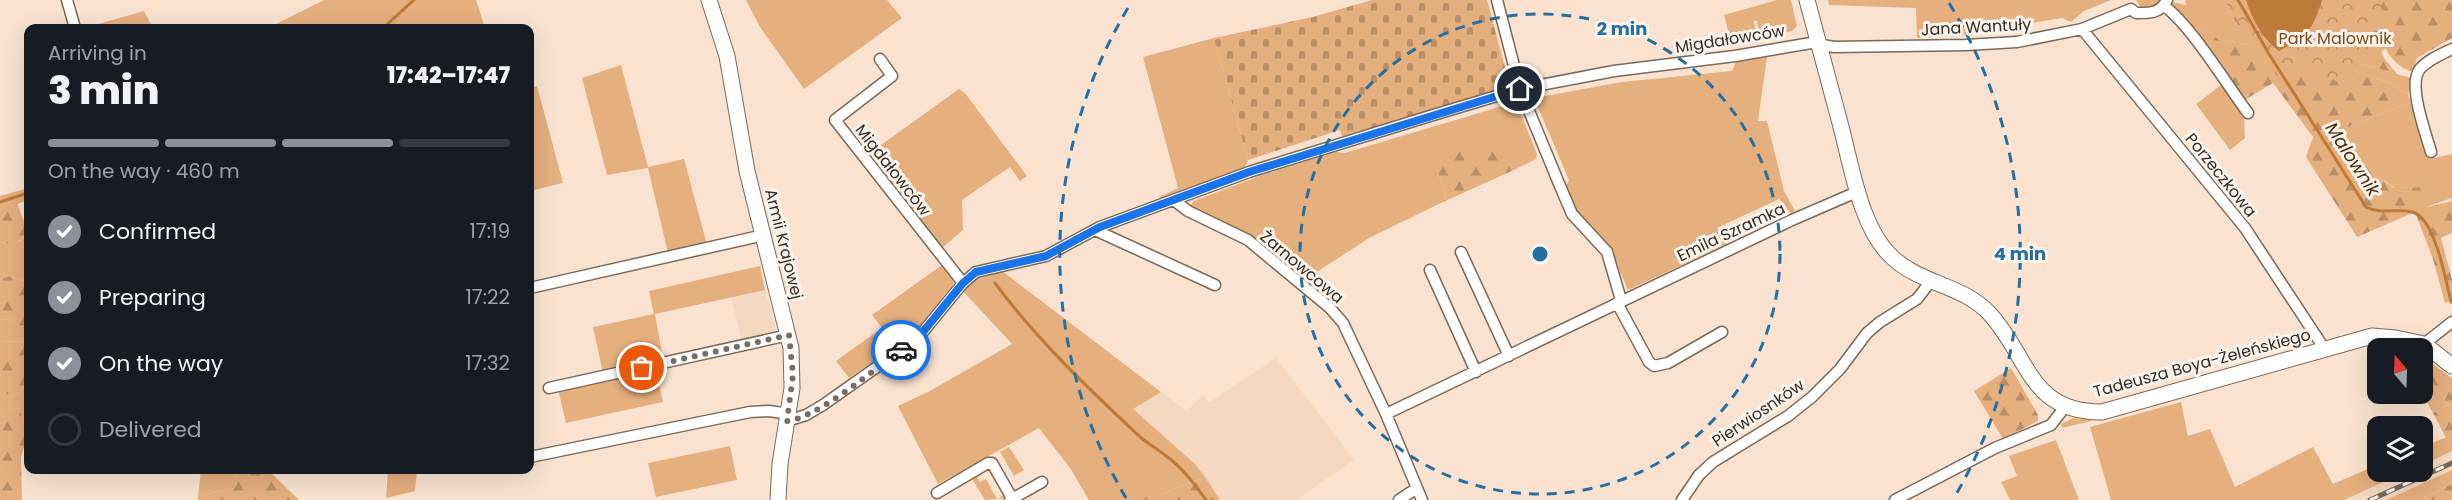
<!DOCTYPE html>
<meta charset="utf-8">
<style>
:root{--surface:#171b24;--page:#20242c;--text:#f1f3f6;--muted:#9ea1a6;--line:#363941;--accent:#8c9099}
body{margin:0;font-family:Poppins,sans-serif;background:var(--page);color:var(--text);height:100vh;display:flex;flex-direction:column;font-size:22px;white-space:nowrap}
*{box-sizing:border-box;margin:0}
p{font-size:20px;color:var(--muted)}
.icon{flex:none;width:33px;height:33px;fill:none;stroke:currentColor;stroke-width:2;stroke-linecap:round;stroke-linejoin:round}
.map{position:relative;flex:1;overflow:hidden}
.details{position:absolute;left:24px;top:24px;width:510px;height:450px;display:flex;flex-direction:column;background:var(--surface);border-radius:12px;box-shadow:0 6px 24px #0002}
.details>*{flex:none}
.needle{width:39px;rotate:341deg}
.buttons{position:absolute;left:2367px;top:338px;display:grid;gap:12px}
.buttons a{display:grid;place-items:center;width:66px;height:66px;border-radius:12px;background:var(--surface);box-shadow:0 6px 24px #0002;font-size:30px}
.pin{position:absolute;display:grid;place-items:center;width:51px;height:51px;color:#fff;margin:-26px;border:3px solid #fff;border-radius:50%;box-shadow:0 2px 6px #0007}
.courier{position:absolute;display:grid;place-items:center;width:60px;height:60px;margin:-30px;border:4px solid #1a73e8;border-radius:50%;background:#fff;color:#222;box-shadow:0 2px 8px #0007}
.headline em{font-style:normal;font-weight:800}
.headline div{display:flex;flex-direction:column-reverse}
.headline{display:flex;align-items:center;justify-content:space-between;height:102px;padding:0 24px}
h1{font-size:39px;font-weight:800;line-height:45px}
.bar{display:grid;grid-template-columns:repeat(4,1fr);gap:9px 6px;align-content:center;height:72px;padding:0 24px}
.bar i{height:8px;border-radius:4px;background:var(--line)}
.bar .current{background:var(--accent)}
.bar p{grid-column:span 4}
ol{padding:0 24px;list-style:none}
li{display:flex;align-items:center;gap:18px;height:66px}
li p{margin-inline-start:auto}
li .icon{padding:6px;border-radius:50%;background:var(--accent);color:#fff;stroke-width:4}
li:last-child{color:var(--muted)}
li i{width:33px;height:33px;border:3px solid var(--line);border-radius:50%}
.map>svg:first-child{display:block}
.built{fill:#f4d8c0}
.green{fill:#e5af7e}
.forest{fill:url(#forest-firs)}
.cemetery{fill:url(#cemetery-stones)}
.park{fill:url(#park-crowns)}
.water{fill:#bd7a38}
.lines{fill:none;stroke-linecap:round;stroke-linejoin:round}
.stream{stroke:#bd7a38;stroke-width:3}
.street-casing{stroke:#7b6857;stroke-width:13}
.secondary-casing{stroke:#7b6857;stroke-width:17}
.street{stroke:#fff;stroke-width:10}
.secondary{stroke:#fff;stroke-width:15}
.rail-casing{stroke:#75695e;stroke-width:5}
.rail{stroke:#fcf3eb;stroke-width:3;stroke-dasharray:9;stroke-linecap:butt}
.done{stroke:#796c61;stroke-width:6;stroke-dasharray:0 10.8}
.route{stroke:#1a73e8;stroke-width:8}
.ring{fill:none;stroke:#236fa2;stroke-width:3;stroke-dasharray:10 8}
.labels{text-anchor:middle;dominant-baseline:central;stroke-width:6;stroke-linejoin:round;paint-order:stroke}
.street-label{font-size:16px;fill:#342c25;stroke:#fcf3eb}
.park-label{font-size:16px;fill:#794b1b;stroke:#fcf3eb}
.water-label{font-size:18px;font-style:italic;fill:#492d11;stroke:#fcf3eb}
.centre{fill:#236fa2;stroke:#fcf3eb;stroke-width:3}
.ring-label{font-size:18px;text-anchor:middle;font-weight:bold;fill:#236fa2;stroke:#fcf3eb;stroke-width:6;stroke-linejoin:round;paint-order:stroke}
</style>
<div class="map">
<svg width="2452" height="500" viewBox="0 0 2452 500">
<defs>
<pattern id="forest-firs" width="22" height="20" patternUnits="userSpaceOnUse" patternTransform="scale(1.5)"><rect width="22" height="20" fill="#e5af7e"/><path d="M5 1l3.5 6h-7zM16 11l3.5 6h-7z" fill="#ba8f67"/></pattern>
<pattern id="cemetery-stones" width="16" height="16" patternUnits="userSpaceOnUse" patternTransform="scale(1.5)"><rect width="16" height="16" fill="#e5af7e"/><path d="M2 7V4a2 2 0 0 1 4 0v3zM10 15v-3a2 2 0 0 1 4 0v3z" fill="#ba8f67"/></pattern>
<pattern id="park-crowns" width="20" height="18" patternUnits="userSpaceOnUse" patternTransform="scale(1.5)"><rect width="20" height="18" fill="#e5af7e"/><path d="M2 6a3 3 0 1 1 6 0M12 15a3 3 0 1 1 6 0" fill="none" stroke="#ba8f67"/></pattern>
</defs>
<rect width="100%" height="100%" fill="#f9e3d0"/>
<!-- built -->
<path class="built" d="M765,290L777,333L742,342L731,297Z
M1276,358L1354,460L1296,500H1220L1195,464L1132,409L1161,392L1187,411L1203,395L1210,402Z
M2452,451V470L2386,500H2344L2408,471H2422L2423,465Z"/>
<!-- green -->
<path class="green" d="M324,0H476L485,28H268Z
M746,0H887L902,18L804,89L760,27Z
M1777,0H1791L1797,26L1792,31L1760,37L1757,21H1754L1757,38L1731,42L1724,15Z
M1828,0H2111L2084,11L2071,22L2062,18L2007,27H1980L1962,36L1917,38L1916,8L1829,5Z
M2136,0H2164L2157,7L2142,9Z
M2185,0H2229L2230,2L2227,9L2239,26L2257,41L2251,45L2219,40L2203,27L2193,32L2170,6L2172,2L2186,5Z
M144,11L153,28H84Z
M1214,38L1248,160L1245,167L1161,199L1159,197L1178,188L1143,57Z
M2321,52L2411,78L2408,95L2390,83L2314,57Z
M1767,57L1758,121H1767L1784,191L1795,211L1791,213C1786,209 1784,203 1779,199L1717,228L1727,244L1628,290L1609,247L1578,213L1565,187L1569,180L1534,98L1622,82L1732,71L1736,62Z
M621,65L648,167L684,159L707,245L668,253L648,168L607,175L582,78Z
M2228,80L2243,101L2245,138L2230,150L2196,104Z
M537,86L563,183L530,191V88Z
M959,89L965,93L1027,176L1020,181L1010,167L962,200L963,230L941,249L867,155Z
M1516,102L1537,154L1536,159L1514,170L1496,145L1437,169L1446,197L1443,202L1369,238L1303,281L1192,210L1190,206L1194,201L1265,174L1335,152L1345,153Z
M2411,102L2430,159L2452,154V198L2426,207L2420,187L2395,188L2373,173L2335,132Z
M28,188V200L0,211V196Z
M28,232V282L10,276L0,279V242C14,244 19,245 28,232Z
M942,265L954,283L915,333L849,378L836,361L882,328L872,315Z
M760,266L765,290L655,314L663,359L603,373L593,327L654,314L649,291Z
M1002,271L1161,392L1133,409L1195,464L1205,477L1159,495H1140L1132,500H1089L1070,468L1039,428L938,484L898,406L928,392L1012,344L962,290L975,278Z
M11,319L20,327L28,326V341L0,342V320Z
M2423,359L2434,365L2425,371L2448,405L2433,413L2422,393Z
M655,369L663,402L566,423L558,389Z
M28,383V432L19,408L0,412V394L16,395Z
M2181,402L2188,436L2210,429L2235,487L2313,447L2333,484L2377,465L2378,471H2408L2344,500H2111L2090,427Z
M2073,418L2091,420V421L2062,428L2061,424Z
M2452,435V451L2423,465L2422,447Z
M2056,440L2079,500H2010L2001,482L2017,476L2009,456Z
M730,446L737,480L656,497L648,463Z
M1009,447L1024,470L1014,476L1000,452Z
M201,470H237L235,488L198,496Z
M388,470H417L415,491L386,498Z
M2452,470V484L2418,500H2386Z
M976,475L980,482L986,479L997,499L1004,495L1005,498L985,500L971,477Z"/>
<!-- forest -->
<path class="forest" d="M2370,0H2452V38L2417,58L2413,72C2382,63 2378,27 2370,0Z
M2230,2L2314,57L2390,83L2408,95L2411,102L2335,132L2373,173L2394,188L2420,187L2427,207L2452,201V233L2441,238L2452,280V300L2445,303L2433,259L2415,212L2357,237L2306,157L2313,137L2273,83L2243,101L2193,32L2203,27L2219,40L2251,45L2256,41L2239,26L2227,9Z
M2378,43L2384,58L2397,74L2321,52Z
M1496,144L1514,170L1443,202L1446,197L1437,169L1447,153Z
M17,203L28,232C19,244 14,245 0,242V211Z
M10,276L28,282V326L20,327L11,319L0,320V279Z
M28,341V383L16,395L0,394V342Z
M2434,365L2452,378V435L2446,438L2433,413L2448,405L2425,371Z
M2011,368L2038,415V421L2003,439L1974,391Z
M19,408L28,432L21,458L22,500H0V412Z
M237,470H268L299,500H198V496L235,488Z
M1205,477L1220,500H1132L1140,495H1159Z
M2452,484V500H2418Z"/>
<!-- cemetery -->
<path class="cemetery" d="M1372,0H1487L1510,86L1343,138L1340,130L1248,160L1214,38L1313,17Z"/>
<!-- park -->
<path class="park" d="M2224,0H2379L2393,43L2338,82L2306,67L2282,83Z"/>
<!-- water -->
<path class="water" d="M2246,0H2322C2313,30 2307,36 2279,51C2262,38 2253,21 2246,0Z"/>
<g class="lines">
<!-- stream -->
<path class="stream" d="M2238,0L2269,54L2366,207C2381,215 2396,208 2412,212C2435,217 2446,281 2451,302
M383,28L414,0
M0,202L28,193
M995,283C1037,340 1089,389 1140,437C1148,444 1158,449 1166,456C1183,468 1194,484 1206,500"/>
<defs>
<path id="street" d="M67,0L75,28
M1497,0L1520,89L1560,186L1572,214L1607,252L1621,300
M2164,6C2190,24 2227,85 2248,113
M2082,29L2245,228L2324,348
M880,59L892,76L835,120L963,283
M2431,152C2426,133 2407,85 2420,69C2427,60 2442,54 2452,49
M1175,201L1188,211L1248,240L1330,308L1343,323L1386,414L1422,500
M1095,230L1215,285
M1461,252L1509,356
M1430,270L1476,372
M530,288L764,235
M1617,303L1649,362L1654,366L1668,363L1722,332
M2424,344L2452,322
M549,388L789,335
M1386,414L1792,220L1859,191
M787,421L806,415L823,405L918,338L963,283L976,272L1046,256L1100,227L1249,172L1430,116L1520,89L1614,71L1735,56L1811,43L1834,47L1966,45L2017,42L2082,29L2131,9L2136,13C2149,13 2160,14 2167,0
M530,457L750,412L769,411L789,414
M937,493L988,463H992L1013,500
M1010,500L1042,482
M1399,500L1417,488
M1682,500L1699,475L1713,462L1788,416L1812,397L1840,369L1867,333L1880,322L1917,299L1931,281
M1895,500L1995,448L2051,425L2065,407"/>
<path id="secondary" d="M709,0L727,56L747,171L791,348L792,388L780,464L778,500
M1807,0C1818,41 1829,82 1840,123C1851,163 1860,228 1892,257C1920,284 1963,285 1989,313C2030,357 2028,412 2102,412L2372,336L2396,338L2424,344L2452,366"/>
</defs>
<!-- street casing -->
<use href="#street" class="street-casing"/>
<!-- secondary casing -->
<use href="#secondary" class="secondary-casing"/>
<!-- street -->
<use href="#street" class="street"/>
<!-- secondary -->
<use href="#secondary" class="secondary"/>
<defs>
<path id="rail" d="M2370,500L2452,463"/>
</defs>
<!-- rail casing -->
<use href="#rail" class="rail-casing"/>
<!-- rail -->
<use href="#rail" class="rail"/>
</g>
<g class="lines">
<!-- done -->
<path class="done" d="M642,368L789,335L793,375L787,421C817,418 875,369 901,350"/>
<!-- route -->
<path class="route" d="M901,350L918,338L963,283L976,272L1046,256L1100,227L1249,172L1520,89"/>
</g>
<!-- distance rings -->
<g class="ring">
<circle cx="1540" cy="254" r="240"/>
<path d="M1126 498A480 480 0 0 1 1131 3M1949 3A480 480 0 0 1 1954 498"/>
</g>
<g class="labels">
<!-- street labels -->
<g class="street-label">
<text transform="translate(1976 27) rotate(-3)">Jana Wantuły</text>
<text transform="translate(1730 39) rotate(-9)">Migdałowców</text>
<text transform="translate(893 170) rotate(52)">Migdałowców</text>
<text transform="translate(2221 175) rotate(51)">Porzeczkowa</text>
<text transform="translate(1731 232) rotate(-25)">Emila Szramka</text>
<text transform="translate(784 244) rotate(76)">Armii Krajowej</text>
<text transform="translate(1302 267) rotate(40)">Żarnowcowa</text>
<text transform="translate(2202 363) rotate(-15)">Tadeusza Boya-Żeleńskiego</text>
<text transform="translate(1758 413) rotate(-34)">Pierwiosnków</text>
</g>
<!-- park labels -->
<g class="park-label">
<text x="2335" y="38">Park Malownik</text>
</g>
<!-- water labels -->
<g class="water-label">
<text transform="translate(2353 159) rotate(57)">Malownik</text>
</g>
</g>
<circle cx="1540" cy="254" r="9" class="centre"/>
<g class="ring-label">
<text x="1622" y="35">2 min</text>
<text x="2020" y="260">4 min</text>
</g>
</svg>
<div class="buttons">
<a><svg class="needle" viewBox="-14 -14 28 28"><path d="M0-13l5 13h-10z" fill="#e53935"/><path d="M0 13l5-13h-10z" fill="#9ea1a6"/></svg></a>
<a><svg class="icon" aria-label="layers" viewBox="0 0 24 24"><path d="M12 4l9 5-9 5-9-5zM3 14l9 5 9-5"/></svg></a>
</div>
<div class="pin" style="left:642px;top:368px;background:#ea580c"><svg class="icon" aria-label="bag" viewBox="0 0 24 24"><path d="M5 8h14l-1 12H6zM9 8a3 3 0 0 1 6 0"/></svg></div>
<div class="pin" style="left:1520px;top:89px;background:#1f2937"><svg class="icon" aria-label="home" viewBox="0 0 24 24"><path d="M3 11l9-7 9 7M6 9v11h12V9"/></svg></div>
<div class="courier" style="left:901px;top:350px"><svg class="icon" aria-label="car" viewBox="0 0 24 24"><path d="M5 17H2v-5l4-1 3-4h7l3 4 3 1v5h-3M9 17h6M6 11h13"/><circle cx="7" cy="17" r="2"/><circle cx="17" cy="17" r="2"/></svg></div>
<section class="details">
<div class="headline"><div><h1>3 min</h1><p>Arriving in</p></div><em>17:42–17:47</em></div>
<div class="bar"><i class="current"></i><i class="current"></i><i class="current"></i><i></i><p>On the way · 460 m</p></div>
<ol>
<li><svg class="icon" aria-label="check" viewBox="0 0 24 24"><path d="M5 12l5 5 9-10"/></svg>Confirmed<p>17:19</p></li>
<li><svg class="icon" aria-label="check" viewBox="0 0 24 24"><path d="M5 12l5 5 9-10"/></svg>Preparing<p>17:22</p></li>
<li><svg class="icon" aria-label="check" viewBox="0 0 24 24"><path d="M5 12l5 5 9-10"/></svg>On the way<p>17:32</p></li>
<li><i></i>Delivered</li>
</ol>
</section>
</div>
